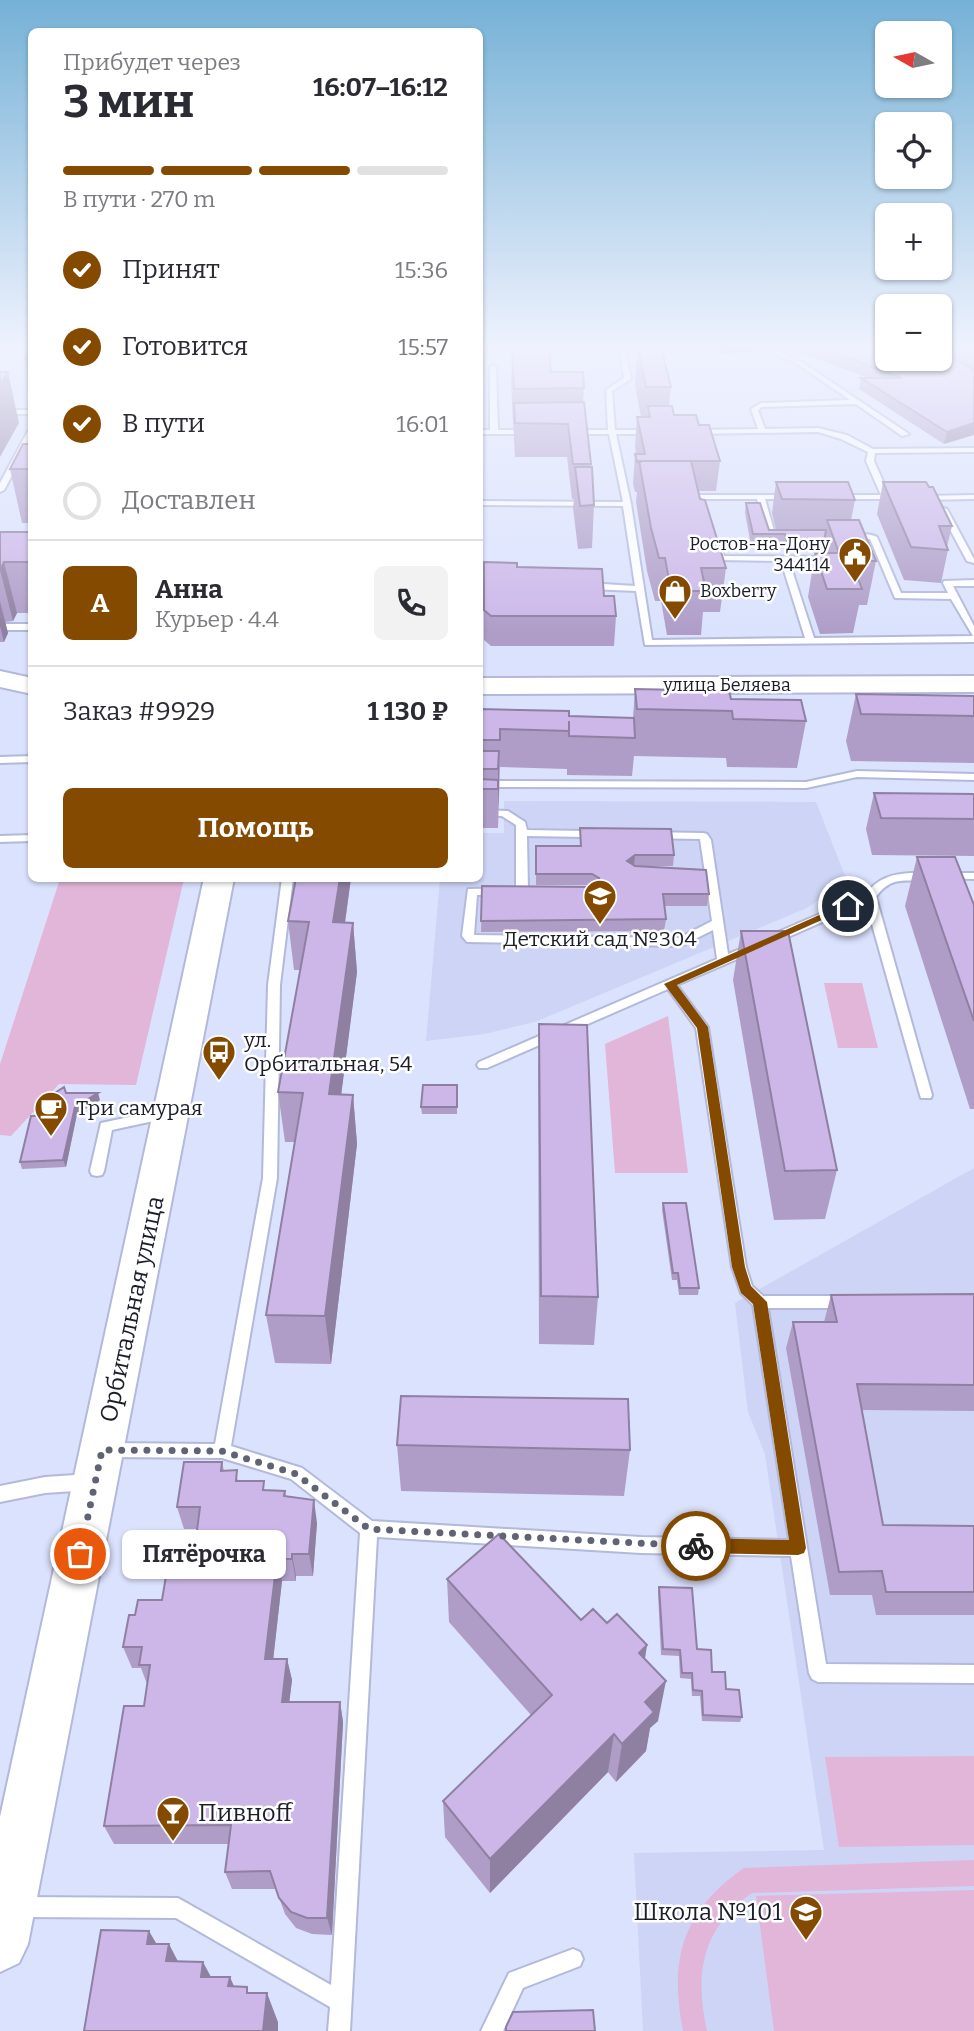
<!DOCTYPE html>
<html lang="ru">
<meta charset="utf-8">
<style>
:root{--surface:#fff;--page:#f2f2f3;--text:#2b2b33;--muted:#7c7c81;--line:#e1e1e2;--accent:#844b00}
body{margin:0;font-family:Bitter,serif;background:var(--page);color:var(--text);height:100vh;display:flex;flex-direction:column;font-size:26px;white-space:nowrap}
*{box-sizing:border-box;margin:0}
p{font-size:23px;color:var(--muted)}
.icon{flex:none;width:38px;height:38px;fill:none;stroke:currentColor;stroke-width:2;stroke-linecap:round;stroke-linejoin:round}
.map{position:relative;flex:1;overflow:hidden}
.panel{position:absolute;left:28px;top:28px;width:455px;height:854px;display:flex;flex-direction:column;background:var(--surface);border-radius:10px;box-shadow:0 2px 5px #0004}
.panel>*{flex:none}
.needle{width:46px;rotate:279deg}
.fabs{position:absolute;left:875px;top:21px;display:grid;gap:14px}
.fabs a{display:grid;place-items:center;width:77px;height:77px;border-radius:10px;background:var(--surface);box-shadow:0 2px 5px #0004;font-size:35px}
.pin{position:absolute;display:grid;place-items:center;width:60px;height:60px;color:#fff;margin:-30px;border:4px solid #fff;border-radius:50%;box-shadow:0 2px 7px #0007}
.courier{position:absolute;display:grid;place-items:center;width:70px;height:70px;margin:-35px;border:5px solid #844b00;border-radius:50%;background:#fff;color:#222;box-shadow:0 2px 9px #0007}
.bubble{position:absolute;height:49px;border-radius:10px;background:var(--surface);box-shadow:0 2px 5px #0004;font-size:23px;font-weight:700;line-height:49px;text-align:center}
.summary em{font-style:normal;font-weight:700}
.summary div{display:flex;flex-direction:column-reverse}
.summary{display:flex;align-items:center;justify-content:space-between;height:119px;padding:0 35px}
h1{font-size:46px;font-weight:700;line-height:52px}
.bar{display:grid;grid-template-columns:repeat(4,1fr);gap:10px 7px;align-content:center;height:84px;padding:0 35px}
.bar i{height:9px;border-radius:5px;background:var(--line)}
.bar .on{background:var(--accent)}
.bar p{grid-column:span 4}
.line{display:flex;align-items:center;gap:18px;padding:0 35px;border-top:2px solid var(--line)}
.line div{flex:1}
.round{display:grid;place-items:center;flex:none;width:74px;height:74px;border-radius:10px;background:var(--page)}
ol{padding:0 35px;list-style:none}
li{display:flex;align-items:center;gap:21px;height:77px}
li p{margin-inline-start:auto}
li .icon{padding:7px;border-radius:50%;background:var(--accent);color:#fff;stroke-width:4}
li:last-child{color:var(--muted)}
li i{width:38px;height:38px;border:4px solid var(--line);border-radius:50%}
.button{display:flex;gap:14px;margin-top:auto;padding:14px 35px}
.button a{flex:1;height:80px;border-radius:10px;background:var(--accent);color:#fff;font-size:28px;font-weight:700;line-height:80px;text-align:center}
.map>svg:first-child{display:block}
.built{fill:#cdd4f5}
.green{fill:#e2b6d8}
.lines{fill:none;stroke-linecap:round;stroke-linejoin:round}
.service-casing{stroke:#b2b9da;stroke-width:4}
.secondary-casing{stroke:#b2b9da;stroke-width:4}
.service{fill:#fff;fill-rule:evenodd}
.secondary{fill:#fff;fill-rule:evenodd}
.wall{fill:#af9dc8}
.shaded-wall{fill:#8f80a2}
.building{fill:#ccb7e8;stroke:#8f80a2;stroke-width:2}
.route{fill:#844b00}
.done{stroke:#5f6374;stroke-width:7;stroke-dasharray:0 12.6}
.labels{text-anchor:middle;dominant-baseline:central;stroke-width:5;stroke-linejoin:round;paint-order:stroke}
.far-poi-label{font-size:18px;fill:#1c1f2b;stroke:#fff;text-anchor:end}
.far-street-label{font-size:18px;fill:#1c1f2b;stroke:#fff}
.poi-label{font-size:21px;fill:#1c1f2b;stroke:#fff;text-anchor:start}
.near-street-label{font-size:24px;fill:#1c1f2b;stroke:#fff}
.near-poi-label{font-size:24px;fill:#1c1f2b;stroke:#fff;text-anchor:start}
</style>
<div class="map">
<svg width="974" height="2031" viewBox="0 0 974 2031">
<rect width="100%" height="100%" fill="#dbe2fd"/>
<!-- built -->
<path class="built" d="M504,801L816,802L847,881L807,908L535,1022L484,1034L426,1041L440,879L480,878V833H504Z
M974,1168V2031H643L634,1853L824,1850L765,1454L748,1412L735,1303Z"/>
<!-- green -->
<path class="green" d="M60,879H184L136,1085L59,1084L11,1136L0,1135V1064Z
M824,983H862L878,1048H838Z
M668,1016L688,1173H615L605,1044Z
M974,1756V1845L839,1847L825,1757Z
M974,1860V1886L752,1893C702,1928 694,1973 707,2031H683C669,1959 682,1911 744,1868Z
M974,1890V2031H774L756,1896Z"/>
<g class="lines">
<defs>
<path id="service" d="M619,347H625L631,379L612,391L615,430H651L655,432L651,434H616L631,504L652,640L805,638L781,561L717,560L713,545L717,543L721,545L724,556L832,557V561H789L814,638L973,636L951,599L895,598L870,539H850L846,537C853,533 870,533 877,537L901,593H948L943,583L944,581L974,580V586H953L974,626V642L645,645L636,591L588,589L584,586L588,583L635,586L623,506L480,505V501L623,502L609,434H571L567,432L571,430H608L606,390L624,378Z
M759,347H768L803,363L909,434L902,436L856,404L762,407L758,410L765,429L818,428L847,435L873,449L974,448V452L875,453L874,461L889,495H900V499H835V495H881L866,461L868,452L841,439L818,432L694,434L693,432L697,430L758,429L751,409L761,403L850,400L799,365Z
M493,365L496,367L498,430H528L532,432L531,434H480V430H490V367Z
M0,410H32V414H0Z
M32,429V439L4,490L0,492V483L28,431Z
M681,495H788L792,497L788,499H765L775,534L783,537L779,539L768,536L757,499H681Z
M974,495V499L922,500L918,498L922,496Z
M940,507L947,509L974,559V563L967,561L939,509Z
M0,624H32V630H0Z
M32,756V762L0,763V757Z
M857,771L974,774V780L857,777L806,788L480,787V781L806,782Z
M480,810L508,811L525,822L527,830L703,833L707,834L711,840L728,954L752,944L758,948L756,951L677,985L708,1027L746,1267L752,1286L763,1296H844L849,1298L851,1302L849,1306L844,1308H768L826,1664L974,1665V1683L818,1682L812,1679L809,1673L791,1556L641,1553L377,1537L350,2031H328L330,2007L176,1918L21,1917L14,1914L11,1907L14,1900L21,1897L178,1898L331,1985L360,1533L291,1479L222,1458L107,1457L101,1455L99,1450L101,1445L107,1443L215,1444L263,1178L268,985L282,878H293L280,985L277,1178L231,1446L302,1468L372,1521L641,1537L789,1540L753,1305L741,1293L732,1267L696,1028L668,989L487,1068H479L477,1065L479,1062L717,959L713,930L681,946L467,942L462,936L468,889L516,888V825L502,816H480ZM527,836L700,839L712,921L679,938L474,935L477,895H522L528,891Z
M32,835V841L0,842V836Z
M911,873H929L935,876C917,888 895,869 876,897L932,1095L931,1098H921L920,1095L866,903L779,941H771L769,938L771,935L866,894C878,878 892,874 911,873Z
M947,873H974V879L943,878L941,876Z
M167,1109L172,1111L174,1114L172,1117L112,1130L104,1171L102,1175L97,1176L92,1175L90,1171L101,1123Z
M90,1474L96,1477L98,1482L96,1487L90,1490L45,1493L0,1502V1486L45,1477Z
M573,1949L580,1952L583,1959L580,1966L523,1988L503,2031H481L509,1973Z"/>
<path id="secondary" d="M0,671L32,678V694L0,687Z
M974,676V692L480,694V678Z
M204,878H234L28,1944L19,1963L0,1972V1817Z"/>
</defs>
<!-- service casing -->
<use href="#service" class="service-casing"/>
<!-- secondary casing -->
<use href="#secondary" class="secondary-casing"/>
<!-- service -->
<use href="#service" class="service"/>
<!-- secondary -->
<use href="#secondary" class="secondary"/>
</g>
<!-- wall -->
<path class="wall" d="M32,347V376H28L24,358Z
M637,347L663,354L671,387L669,406L674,415L699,425L720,461L716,491H698L726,568L720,612H703L701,635H667L661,601H655L647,571L636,502L637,492H635L633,484L635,454H636L635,446L637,417H641L635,385Z
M715,347H761L760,351L722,354Z
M794,347H974V368L941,354L974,369L944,444L859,389L861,378H868L804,354Z
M512,348L551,372L584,388L583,402L591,464L594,505L592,548L578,549L573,508L574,499H572L567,457H515L511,385Z
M32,444V523H22L10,469Z
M776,482L855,500L851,520L876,561L867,605H859L853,633L820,634L808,597L815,553L822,552H785L783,545H751L745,513L746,503L769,530H776L772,513Z
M883,482L952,526L947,547L948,550L941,583L904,580L877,514Z
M0,532H32V613H17L13,621L5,622L8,633L4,642H0Z
M484,562L517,567L604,596L616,616L614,646H491L484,640Z
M635,689L731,699L806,721L797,768L727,767L726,758L634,756L632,776L567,775V763V769L500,767L498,828H480V709L569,716L633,718Z
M856,694L974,696V763L851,761L846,741Z
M874,793L974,794V856L872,855L866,829Z
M580,828L674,855L673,866H643L709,894L707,906H664L666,919L664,931L481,932L482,886H593L591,885H536V846H580Z
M917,857L974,905V1109H970L905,906Z
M296,878H351L345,923H353L357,972L341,1094L353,1095L357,1144L331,1364L275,1363L266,1315L295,1142H285L278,1092L300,970H294L288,921Z
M741,931L837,1170L825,1219L774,1220L733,980Z
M539,1024L598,1297L594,1345L539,1344L538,1074Z
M457,1085V1114H422L421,1107Z
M66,1093L100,1100L77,1114L66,1167L22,1169L20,1162L41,1116Z
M663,1203L699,1288L698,1295H679L677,1280H672L662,1210Z
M974,1294V1411L862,1410L883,1525L974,1526V1615H876L872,1595H830L786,1348L793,1322H824L831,1295Z
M397,1445L630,1450L624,1496L401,1491Z
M222,1462L224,1471L240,1481L266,1490L285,1491L286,1496L317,1523L313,1576H296V1581H282L273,1659H287L292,1680L289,1702H340L343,1722L332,1935L312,1934L296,1928L285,1914L276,1889H232L225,1872L229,1844H114L104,1826L144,1706L147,1684L141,1668H132L123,1647L135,1615L162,1600L195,1546L197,1529H184L177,1507Z
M447,1579L581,1620L607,1623L647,1645L645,1659L658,1721L650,1728L646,1751L616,1782L608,1772L490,1893L445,1837L443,1801L531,1715L449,1622Z
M659,1587L697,1649L726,1689L742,1717L740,1722L702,1721L700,1696H692L691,1679L680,1678L679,1656L661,1655L658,1593Z"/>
<!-- shaded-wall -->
<path class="shaded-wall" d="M723,347H761L760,351L722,354Z
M8,372L19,423L0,457V385Z
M974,423V435L944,444L947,432Z
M4,562L17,613L13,621L0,570Z
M0,601L8,633L4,642L0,626Z
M499,751V790L498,808V769Z
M635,855L634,866L627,861Z
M340,878H351L338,972L333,922Z
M353,923L357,972L335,1143L329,1094Z
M98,1093L100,1100L77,1114L66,1167L63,1160L75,1107Z
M353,1095L357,1144L331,1364L325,1316Z
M314,1500L317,1523L313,1576L309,1554Z
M292,1554L296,1576V1581L292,1559Z
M277,1559L282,1581L271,1679L265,1659Z
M647,1645L640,1686L639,1653Z
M287,1659L292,1680L287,1722L282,1702Z
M666,1681L658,1721L650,1728L646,1751L616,1782L622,1744L645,1702Z
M340,1702L343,1722L332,1935L327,1918Z
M614,1734L608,1772L490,1893V1859Z
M149,1931L166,1960L169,1944L185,1975L183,1991L147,1944Z
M203,1962L219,1992L201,1977Z
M230,1977L243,2007L228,1986Z
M267,1993L278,2022V2031H263Z"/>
<!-- building -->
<path class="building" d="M31,347L32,358H24Z
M549,347L551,372H583L584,388L514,389L512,348Z
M638,347H661L671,387H646Z
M819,347H887V359H940V353L974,369V423L947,432L861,378H902Z
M955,347H974V355Z
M0,372H8L0,385Z
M584,402L591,464H573L568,424L515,423L514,403Z
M648,406H672L674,415H696L699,425H709L720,461H639L640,462H637L635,454H645L637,417H650Z
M23,444H32V469H10Z
M639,461H691L700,499L705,500L726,568H701L706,591H671L665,558H659L651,528Z
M575,467H592L594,505L580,506Z
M776,482H848L855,500L782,499Z
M883,482H926L929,487H933L952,526H939L948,550L911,547Z
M746,503H760L769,530H826L824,542H787L785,534H753Z
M827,520H859L876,561H851L862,589H827L815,553H839Z
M0,532H32V562H4L0,570Z
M484,562L517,563V567L602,569L604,596H614L616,616H491L484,610Z
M635,689L729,691L731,699L801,700L806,721L733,719L732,711L637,709Z
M856,694L974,696V716L861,714Z
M480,709L569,711V716L634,718L635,738L569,736V721V731L500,729V740H480Z
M480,750V751H499L498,769H480Z
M480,779L498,780V789H480Z
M874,793L974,794V819L881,818Z
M580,828L671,829L674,855H635L627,861L635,866L706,870L709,894H663L666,919L481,921L482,886L592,887L599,882V878L592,874H536V846H581Z
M917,857H955L974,905V1021Z
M296,878H340L333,922L353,923L329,1094L353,1095L325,1316L266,1315L303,1093L278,1092L309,922L288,921Z
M741,931H788L837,1170L785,1171Z
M539,1024L587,1025L598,1297L541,1296Z
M423,1085H457V1107H421Z
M64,1087L66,1093H98L75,1107L63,1160L20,1162L31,1116H41L44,1100Z
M663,1203H686L699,1288H680L678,1273H673Z
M974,1294V1385L857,1384L883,1525L974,1526V1592H886L882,1571L839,1572L793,1322H837L831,1295Z
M401,1396L628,1399L630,1450L397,1445Z
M184,1462H222L221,1471L237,1470L236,1481H264L263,1490L285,1491L284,1496L314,1500L309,1554H292V1559H277L265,1659H287L282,1702H340L327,1918H307L291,1912L279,1898L270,1871L225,1872L231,1825L104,1826L124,1706H144L150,1665H139L142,1647H123L129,1615H135L138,1600H162L171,1546H195L200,1507H177Z
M499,1534L581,1620L593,1609L607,1623L617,1614L647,1645L639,1653L666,1681L645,1702L654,1712L622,1744L614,1734L490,1859L443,1801L552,1695L447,1579Z
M659,1587L692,1588L697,1649L711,1650L712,1672H725L726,1689L739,1690L742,1717L703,1715L702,1691L693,1690L692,1673H682L680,1650L663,1649Z
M101,1930L149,1931L147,1944H169L166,1961L203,1962L201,1977H230L228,1986L247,1987V1993H267L263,2031H84Z
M593,2010L595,2031H506V2027L513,2012Z"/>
<!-- sky -->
<linearGradient id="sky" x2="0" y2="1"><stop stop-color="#75b1d6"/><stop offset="0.55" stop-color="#eff2fe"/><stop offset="1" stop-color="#eff2fe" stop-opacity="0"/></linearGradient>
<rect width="974" height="632" fill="url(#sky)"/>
<!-- route -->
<path class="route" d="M844,904L853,906L677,985L708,1027L745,1267L751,1286L767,1302L806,1548L804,1553L798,1555L696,1553L690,1551L688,1546L690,1541L696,1538L789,1540L753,1304L741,1293L732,1267L697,1028L664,984Z"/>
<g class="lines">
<!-- done -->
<path class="done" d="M80,1554L102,1450L222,1451L296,1474L369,1529L696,1546"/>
</g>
<!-- icons -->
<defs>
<symbol id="civic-pin" viewBox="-11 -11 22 30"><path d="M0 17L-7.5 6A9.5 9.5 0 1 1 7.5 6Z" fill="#844b00" stroke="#fff"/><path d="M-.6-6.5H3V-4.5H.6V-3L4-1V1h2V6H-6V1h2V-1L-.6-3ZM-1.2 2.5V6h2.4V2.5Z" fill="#fff"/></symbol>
<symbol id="shop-pin" viewBox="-11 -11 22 30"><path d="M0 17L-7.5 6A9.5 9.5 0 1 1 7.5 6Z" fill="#844b00" stroke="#fff"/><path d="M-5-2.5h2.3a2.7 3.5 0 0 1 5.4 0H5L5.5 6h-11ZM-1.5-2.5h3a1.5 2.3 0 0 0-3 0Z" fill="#fff"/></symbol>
<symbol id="school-pin" viewBox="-11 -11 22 30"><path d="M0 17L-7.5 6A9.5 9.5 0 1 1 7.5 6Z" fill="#844b00" stroke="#fff"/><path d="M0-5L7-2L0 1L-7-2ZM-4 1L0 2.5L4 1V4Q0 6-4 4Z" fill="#fff"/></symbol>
<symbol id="bus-pin" viewBox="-11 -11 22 30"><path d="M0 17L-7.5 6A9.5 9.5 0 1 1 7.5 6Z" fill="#844b00" stroke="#fff"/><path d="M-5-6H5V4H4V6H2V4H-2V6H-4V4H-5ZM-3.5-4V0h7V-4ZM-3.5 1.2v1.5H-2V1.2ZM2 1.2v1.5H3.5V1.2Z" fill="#fff"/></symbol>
<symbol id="cafe-pin" viewBox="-11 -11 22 30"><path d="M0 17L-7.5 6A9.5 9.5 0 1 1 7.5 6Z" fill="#844b00" stroke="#fff"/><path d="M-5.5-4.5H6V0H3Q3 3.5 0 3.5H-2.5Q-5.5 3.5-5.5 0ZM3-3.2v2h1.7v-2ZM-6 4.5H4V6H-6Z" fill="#fff"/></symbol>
<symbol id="bar-pin" viewBox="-11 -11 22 30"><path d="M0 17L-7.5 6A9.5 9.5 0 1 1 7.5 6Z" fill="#844b00" stroke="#fff"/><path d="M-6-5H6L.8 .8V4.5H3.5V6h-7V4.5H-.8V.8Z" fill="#fff"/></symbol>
</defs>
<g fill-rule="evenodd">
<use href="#civic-pin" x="836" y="535" width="38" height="52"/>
<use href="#shop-pin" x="656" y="572" width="38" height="52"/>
<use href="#school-pin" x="581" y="877" width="38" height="52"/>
<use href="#bus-pin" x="200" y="1033" width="38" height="52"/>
<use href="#cafe-pin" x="32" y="1089" width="38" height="52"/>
<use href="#bar-pin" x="154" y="1794" width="38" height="52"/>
<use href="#school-pin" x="787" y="1893" width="38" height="52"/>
</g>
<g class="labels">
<!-- far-poi labels -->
<g class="far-poi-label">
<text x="830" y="544">Ростов-на-Дону<tspan x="830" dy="21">344114</tspan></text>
<text x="700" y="591" text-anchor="start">Boxberry</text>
</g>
<!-- far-street labels -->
<g class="far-street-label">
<text x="727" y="685">улица Беляева</text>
</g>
<!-- poi labels -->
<g class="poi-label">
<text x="600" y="939" text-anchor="middle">Детский сад №304</text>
<text x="244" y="1040">ул.<tspan x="244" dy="24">Орбитальная, 54</tspan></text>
<text x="76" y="1108">Три самурая</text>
</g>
<!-- near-street labels -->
<g class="near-street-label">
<text transform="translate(132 1309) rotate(-78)">Орбитальная улица</text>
</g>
<!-- near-poi labels -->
<g class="near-poi-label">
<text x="198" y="1813">Пивноff</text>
<text x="782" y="1912" text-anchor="end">Школа №101</text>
</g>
</g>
</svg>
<div class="fabs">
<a><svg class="needle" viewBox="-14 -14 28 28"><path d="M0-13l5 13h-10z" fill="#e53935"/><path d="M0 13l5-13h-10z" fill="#7c7c81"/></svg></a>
<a><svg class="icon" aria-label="locate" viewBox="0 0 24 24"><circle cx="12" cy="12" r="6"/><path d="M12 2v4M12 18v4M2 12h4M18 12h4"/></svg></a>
<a>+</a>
<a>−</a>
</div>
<div class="pin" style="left:80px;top:1554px;background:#ea580c"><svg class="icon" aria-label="bag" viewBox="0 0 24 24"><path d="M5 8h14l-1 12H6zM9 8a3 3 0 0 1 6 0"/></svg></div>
<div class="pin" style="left:848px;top:906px;background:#1f2937"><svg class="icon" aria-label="home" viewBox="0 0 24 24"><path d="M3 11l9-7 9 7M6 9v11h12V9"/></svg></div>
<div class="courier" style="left:696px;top:1546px"><svg class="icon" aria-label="bike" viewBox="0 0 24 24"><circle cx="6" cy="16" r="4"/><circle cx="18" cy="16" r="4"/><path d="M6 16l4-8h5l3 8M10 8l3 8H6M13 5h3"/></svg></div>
<div class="bubble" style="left:122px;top:1530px;width:164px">Пятёрочка</div>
<section class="panel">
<div class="summary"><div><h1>3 мин</h1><p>Прибудет через</p></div><em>16:07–16:12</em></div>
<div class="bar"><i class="on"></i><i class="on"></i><i class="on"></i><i></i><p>В пути · 270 m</p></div>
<ol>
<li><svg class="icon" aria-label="check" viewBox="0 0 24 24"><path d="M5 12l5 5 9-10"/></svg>Принят<p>15:36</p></li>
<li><svg class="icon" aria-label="check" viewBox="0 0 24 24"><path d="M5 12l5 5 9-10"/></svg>Готовится<p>15:57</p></li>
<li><svg class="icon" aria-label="check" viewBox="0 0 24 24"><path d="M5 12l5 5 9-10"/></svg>В пути<p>16:01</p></li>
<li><i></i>Доставлен</li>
</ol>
<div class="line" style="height:126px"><b class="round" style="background:var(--accent);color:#fff">А</b><div><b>Анна</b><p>Курьер · 4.4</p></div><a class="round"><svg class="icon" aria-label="phone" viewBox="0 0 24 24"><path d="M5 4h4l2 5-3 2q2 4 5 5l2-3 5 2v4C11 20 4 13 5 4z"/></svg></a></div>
<div class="line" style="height:91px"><div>Заказ #9929</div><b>1 130 ₽</b></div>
<div class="button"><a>Помощь</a></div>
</section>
</div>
